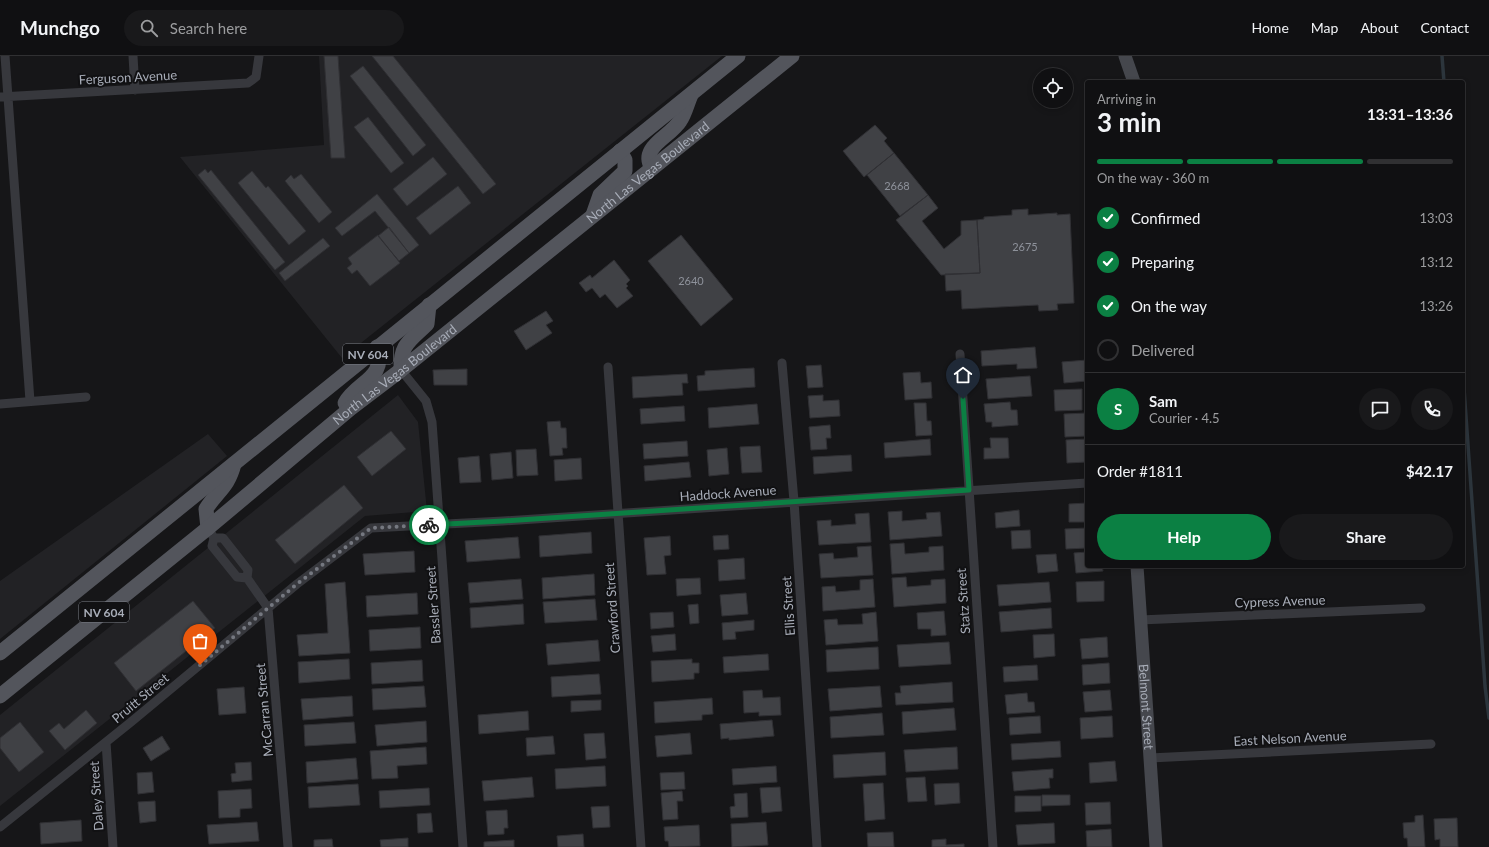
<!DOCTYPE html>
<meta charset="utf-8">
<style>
:root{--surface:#101012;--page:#19191b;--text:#f1f3f6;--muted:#9c9d9f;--line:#303032;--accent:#0b8043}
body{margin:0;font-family:Lato,sans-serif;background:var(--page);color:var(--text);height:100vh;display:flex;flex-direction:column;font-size:15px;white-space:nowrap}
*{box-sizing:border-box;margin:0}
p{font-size:13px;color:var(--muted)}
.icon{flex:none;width:22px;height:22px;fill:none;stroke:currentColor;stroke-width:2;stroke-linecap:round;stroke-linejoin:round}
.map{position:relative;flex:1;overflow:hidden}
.side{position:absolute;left:1085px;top:24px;width:380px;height:488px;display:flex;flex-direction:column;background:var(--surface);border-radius:4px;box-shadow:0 2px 6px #0003,0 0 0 1px var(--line)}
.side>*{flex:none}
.controls{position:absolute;left:1033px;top:12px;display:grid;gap:8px}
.controls a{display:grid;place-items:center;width:40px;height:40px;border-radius:50%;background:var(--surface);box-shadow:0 2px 6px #0003,0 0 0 1px var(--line);font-size:20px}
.pin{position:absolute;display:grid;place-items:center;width:34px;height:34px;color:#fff;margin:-41px -17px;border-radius:50% 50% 50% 0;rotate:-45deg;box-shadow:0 0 4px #0007}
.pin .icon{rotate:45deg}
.courier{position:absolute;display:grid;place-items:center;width:40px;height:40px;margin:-20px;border:3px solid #0b8043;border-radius:50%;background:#fff;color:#222;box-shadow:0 1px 5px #0007}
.overview em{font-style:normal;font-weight:700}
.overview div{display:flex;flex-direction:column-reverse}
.overview{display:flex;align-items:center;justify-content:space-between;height:68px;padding:0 12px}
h1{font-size:26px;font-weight:700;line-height:30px}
.bar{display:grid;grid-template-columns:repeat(4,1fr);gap:6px 4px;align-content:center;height:48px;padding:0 12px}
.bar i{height:5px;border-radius:3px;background:var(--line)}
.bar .current{background:var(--accent)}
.bar p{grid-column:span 4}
.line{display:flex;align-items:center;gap:10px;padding:0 12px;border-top:1px solid var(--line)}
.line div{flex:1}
.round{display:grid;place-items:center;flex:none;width:42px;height:42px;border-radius:21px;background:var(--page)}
ol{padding:0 12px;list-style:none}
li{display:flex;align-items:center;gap:12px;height:44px}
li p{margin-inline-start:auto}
li .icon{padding:4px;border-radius:50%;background:var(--accent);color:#fff;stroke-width:4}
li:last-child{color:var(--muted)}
li i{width:22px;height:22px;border:2px solid var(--line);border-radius:50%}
.cta{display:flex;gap:8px;margin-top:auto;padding:8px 12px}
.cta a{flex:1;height:46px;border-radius:24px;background:var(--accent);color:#fff;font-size:16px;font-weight:700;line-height:46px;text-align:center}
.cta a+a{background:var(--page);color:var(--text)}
header{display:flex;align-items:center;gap:24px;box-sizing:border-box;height:56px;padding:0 20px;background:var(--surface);border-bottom:1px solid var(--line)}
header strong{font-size:19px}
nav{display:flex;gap:22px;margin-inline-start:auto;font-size:14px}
.search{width:280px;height:36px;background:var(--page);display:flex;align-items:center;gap:10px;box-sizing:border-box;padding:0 14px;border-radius:22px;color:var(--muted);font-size:15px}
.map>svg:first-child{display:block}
.built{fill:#222225}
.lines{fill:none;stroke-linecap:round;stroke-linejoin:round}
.stream{stroke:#2c353c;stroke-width:3.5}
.building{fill:#404145;stroke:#303034}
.street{stroke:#37383d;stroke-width:9}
.secondary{stroke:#45474d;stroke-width:13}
.primary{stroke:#53555c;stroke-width:15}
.done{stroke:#757880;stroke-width:4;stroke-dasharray:0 7.2}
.route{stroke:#0b8043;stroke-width:5}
.labels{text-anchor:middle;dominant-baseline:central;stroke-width:4;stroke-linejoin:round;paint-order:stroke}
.number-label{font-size:11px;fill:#8e929b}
.shield{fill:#111113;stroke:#7b7e86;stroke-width:1}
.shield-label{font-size:12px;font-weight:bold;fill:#a8adb8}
.street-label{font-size:13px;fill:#a8adb8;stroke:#111113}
</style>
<header>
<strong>Munchgo</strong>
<div class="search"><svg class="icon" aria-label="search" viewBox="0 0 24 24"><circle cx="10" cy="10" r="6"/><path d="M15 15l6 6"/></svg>Search here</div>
<nav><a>Home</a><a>Map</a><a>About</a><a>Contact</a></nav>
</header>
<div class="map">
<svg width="1489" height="791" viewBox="0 0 1489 791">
<rect width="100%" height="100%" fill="#161618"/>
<!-- built -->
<path class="built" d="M319,0H722L342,302L180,101L324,89Z
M398,339L418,366L427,455L365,460L0,750V659Z
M208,378L227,400L0,583V525Z"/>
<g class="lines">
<!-- stream -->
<path class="stream" d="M1442,0L1444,26
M1463,318L1485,630L1489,662"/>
</g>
<!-- building -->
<path class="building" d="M324,0H338L345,102H331Z
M372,0H393L496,128L483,138Z
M363,10L426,89L413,100L350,20Z
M368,61L404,107L391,117L354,71Z
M875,69L887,82L884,85L894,97L864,121L843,95Z
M894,97L928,139L900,160L867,119Z
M433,101L447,118L407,150L393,133Z
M205,113L208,117L211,114L285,206L275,214L198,119Z
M252,115L266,132L268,130L306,175L289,189L238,127Z
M301,118L332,156L319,167L285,125L291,119L294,123Z
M458,130L471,147L430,179L416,162Z
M377,138L419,189L409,197L375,155L342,180L335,172Z
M928,139L938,152L922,165L944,193L961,179V165L977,164L980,217L941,219L896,164Z
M1028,153V159L1057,157V159L1070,158L1074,247L1057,248L1058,254L1039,255L1038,249L962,253L961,234L946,235L945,218L980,217L977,164L984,163V161L1012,159V154Z
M389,171L409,197L399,205L378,180Z
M378,179L400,207L370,230L357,214L352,218L347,212L352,208L348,202Z
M681,179L733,243L701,270L648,205Z
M323,182L330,190L285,225L279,217Z
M614,204L630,224L626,228L628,230L626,232L633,240L617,252L605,238L600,242L592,232L586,236L579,227L590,219L592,222Z
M546,255L553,265L546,269L552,277L526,294L514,275Z
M1035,291L1037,312L1017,313V308L982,310L981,295Z
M1087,304V325L1064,327L1062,306Z
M821,309L823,331L808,332L806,310Z
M754,312L755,331L698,335L697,320L705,319V315Z
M467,313V329H434L433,314Z
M920,316L921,327L931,326L932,342L905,344L903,317Z
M687,318L688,327H682L683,339L633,342L632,321Z
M1030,320L1032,340L988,343L986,323Z
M1082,333V354L1055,355L1054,334Z
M823,339V345L839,344L840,360L810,362L808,340Z
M1010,346L1011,354H1017L1018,369L992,371V366H986L984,348Z
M914,347H926L927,365H931L932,379L916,380Z
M757,348L759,368L709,372L708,352Z
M684,350L685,365L641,368L640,353Z
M1087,357V380L1065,381L1064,358Z
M560,365L561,372H566L567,392H562L563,399L550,400L547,366Z
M830,369L831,382H826L827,393L811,394L809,371Z
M391,375L406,393L372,420L357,401Z
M990,382H1008L1009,402L984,403V392H991Z
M930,383L931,399L885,402L884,387Z
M1087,383V406L1067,407L1066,384Z
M687,385L688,400L644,403L643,388Z
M760,390L762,416L742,417L740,391Z
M727,392L729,418L709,420L707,394Z
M536,393L538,419L517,420L516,394Z
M511,396L513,422L492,424L490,398Z
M851,399L852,415L814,418L813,401Z
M479,400L481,426L460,427L458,402Z
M581,402L582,423L555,425L554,404Z
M689,406L691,421L645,425L644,410Z
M344,429L363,452L295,508L275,484Z
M1087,447V466H1069V448Z
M1019,454L1020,470L996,472L995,457Z
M902,455V465L927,463L926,457L940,456L942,480L890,484L888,456Z
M869,457L871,486L819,489L817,465L831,464V470L856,468L855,458Z
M1087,472V492L1066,493L1065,473Z
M1030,474L1031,492L1012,493L1011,475Z
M591,476L592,497L540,501L539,480Z
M728,479L729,493L714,494L713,480Z
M670,480L671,499L664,500L666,518L647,519L644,482Z
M518,481L520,502L467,506L465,485Z
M904,487L905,498L929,496V491L943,490L944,514L892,518L890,488Z
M871,490L873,519L821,522L819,498L833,497L834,503L858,501L857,491Z
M414,495L415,516L365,519L363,498Z
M1087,496V510H1102L1103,515L1076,517L1074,497Z
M1056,498L1058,515L1038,517L1036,499Z
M744,502L745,523L719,525L718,504Z
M594,518L595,539L543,543L542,522Z
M906,521L907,531L931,529V524L945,523L946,547L894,551L892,522Z
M700,522L701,538L677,540L676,523Z
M521,523L523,543L470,547L468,527Z
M873,523L875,551L823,555L822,531L835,530L836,536L860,534V524Z
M1104,525V545L1077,546L1076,526Z
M345,526L350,597L299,600L297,579L328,577L325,528Z
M1049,526L1051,546L999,550L997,529Z
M417,537L418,558L367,561L366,540Z
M746,537L748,558L722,560L720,539Z
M595,543L597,564L545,567L543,546Z
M193,545L215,572L136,635L114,607Z
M523,548L524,568L471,572L470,552Z
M698,548L699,567L690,568L688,549Z
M1051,552L1052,572L1001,576L999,556Z
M944,555L946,579L931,580V573H918L917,557Z
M673,556L674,571L651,573L650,557Z
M876,556L878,585L826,589L824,564L837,563L838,569L863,568L862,558Z
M754,564V574L735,576L736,583L723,584L722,567Z
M420,571L421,592L370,595L369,574Z
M675,578L676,594L653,596L651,580Z
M1054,578L1055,600L1034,602L1033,579Z
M1107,581L1108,601L1082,603L1080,583Z
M598,584L600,605L548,609L546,588Z
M949,586L951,608L899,611L897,589Z
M878,591L879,613L827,616L826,594Z
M768,598L769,614L724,617L723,601Z
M349,603L350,623L299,627L298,606Z
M692,603V607H699V617H694V623L652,626L651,605Z
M422,604L423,625L372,628L371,607Z
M1109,607L1110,627L1083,629L1082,609Z
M1037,609L1038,624L1004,626L1003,611Z
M599,618L601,638L552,641L551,621Z
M952,626L953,646L896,649L895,637H901L900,630Z
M424,630L426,651L373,654L372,633Z
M880,630L882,651L830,655L828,633Z
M244,631L246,657L219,659L217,633Z
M762,634L763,642L780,641L781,659L759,660V656L744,657L743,635Z
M1110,634L1112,654L1085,656L1083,636Z
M1027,637L1028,646H1034L1035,656L1007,658L1005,639Z
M352,640L353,660L303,664L301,643Z
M712,642L713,658L702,659V664L655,667L654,646Z
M601,644V654L571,656V645Z
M954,652L956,674L903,678L902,656Z
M86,654L97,667L65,694L49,675L59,667L64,673Z
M528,655L529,674L479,678L478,659Z
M882,657L884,679L831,682L830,661Z
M1040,660L1041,677L1010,679L1009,662Z
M1112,660L1113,681L1081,683L1080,662Z
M772,664L774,680L729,684V682L721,683L720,668Z
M426,665L427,686L377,690L375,669Z
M20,666L44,696L19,716L0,692V682Z
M354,666L356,687L305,690L304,669Z
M604,677L606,702L586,704L584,678Z
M690,677L692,698L657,701L655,680Z
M162,680L170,693L151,705L143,692Z
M553,680L555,698L527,700L526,682Z
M1060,685L1061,701L1012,704L1011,688Z
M426,691L427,708L397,710L398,722L372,723L370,695Z
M957,691L958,713L906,716L904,694Z
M885,696L886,719L834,722L833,699Z
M356,702L358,723L307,727L306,706Z
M1115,705L1117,725L1090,727L1089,707Z
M251,706L252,724L232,726L231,718L236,717L235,707Z
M605,710L606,730L556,733L555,713Z
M776,710L777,726L733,729L732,713Z
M1053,713V722H1049L1050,732L1014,735L1012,716Z
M152,716L154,736L138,738L137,717Z
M684,716L685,733L661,734L660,717Z
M532,721L534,741L484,745L482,725Z
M925,721L927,745L908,746L906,722Z
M883,727L885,763L865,765L863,728Z
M959,727L960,747L935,749L934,728Z
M358,728L360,749L309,752L308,731Z
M780,731L782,755L762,757L760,732Z
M429,732L430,749L380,752L379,735Z
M251,733L252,752L240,753V761L219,762L218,735Z
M682,735L683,745H677L678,763L663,764L661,737Z
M747,737L748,761L731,762L730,751L735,750L734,738Z
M1042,739H1070V749L1042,750Z
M1015,740H1041V755L1015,756Z
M155,745L156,765L140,767L138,746Z
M1110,746L1111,768L1086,769L1085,747Z
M609,750L610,771L593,772L591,751Z
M507,754L508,772H504V778L488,779L486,755Z
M431,757L433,776L418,777L417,758Z
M1423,759L1425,791H1408L1407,782H1404L1403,767L1415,766V760Z
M1457,762L1458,791H1440V783L1435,784L1434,763Z
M81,764L82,785L41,788L40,767Z
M257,766L259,785L209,788L207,769Z
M766,766L768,789L732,791L731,768Z
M1054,767L1055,787L1018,789L1016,769Z
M699,769L700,790L669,791L668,785H665L664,771Z
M1111,773L1112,791H1087L1086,775Z
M893,776L894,791H868L867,777Z
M583,778L584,791H558L557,780Z
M408,782V791H381L380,784Z
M332,783L333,791H314V784Z
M946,783V789L964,788V791H932V784Z
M514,784V791H484V786Z"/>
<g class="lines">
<!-- street -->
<path class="street" d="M5,0L30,345
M133,0L135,34
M0,41L248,27L256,21L259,0
M960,298L993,791
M782,307L794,445L817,791
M608,311L641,791
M401,314L426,345L432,366L463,791
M0,348L86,341
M208,472L214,482L212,490L237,521L247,522L268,552L288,791
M214,482H223L248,514L247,522
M1140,564L1421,552
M106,686L113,791
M1150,702L1431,688
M0,771L131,666L297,528L371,472L503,465L1087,427"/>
<!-- secondary -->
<g class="secondary">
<path d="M1125,0L1134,26"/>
<path id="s1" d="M1137,510L1156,791"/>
</g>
<!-- primary -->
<g class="primary">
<path d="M652,112C639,91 670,81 680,65C685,58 687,48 691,39"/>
<path d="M593,159L600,139L625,115V104L620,95"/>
<path d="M401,314C400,288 410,285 427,268L429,249"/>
<path d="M345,347C357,325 387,323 377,291"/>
<path d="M208,472L206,453C217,435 228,432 234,408"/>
<path d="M0,597L738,0"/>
<path id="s2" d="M0,640L208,472L351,352L401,314L792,0"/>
</g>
</g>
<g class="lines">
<!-- done -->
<path class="done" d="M200,609L297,528L371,472L429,469"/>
<!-- route -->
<path class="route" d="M429,469L503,465L969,434L963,343"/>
</g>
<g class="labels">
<!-- number labels -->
<g class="number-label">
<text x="897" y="129">2668</text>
<text x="1025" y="190">2675</text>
<text x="691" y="224">2640</text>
</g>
<!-- shield labels -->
<g class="shield">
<rect x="343" y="288" width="50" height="20" rx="3"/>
<rect x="79" y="546" width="50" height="20" rx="3"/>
</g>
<g class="shield-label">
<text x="368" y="298">NV 604</text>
<text x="104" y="556">NV 604</text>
</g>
<!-- street labels -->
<g class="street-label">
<text transform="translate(128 21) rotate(-3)">Ferguson Avenue</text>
<text stroke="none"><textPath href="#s2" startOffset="833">North Las Vegas Boulevard</textPath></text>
<text stroke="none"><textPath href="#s2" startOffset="509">North Las Vegas Boulevard</textPath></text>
<text transform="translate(728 437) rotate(-4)">Haddock Avenue</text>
<text transform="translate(963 545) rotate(-94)">Statz Street</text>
<text transform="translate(1280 545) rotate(-2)">Cypress Avenue</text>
<text transform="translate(433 549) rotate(-94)">Bassler Street</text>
<text transform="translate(788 550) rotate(-94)">Ellis Street</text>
<text transform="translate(612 552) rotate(-94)">Crawford Street</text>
<text transform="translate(140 642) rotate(-40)">Pruitt Street</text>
<text stroke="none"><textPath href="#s1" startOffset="141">Belmont Street</textPath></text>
<text transform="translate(264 654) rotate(-95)">McCarran Street</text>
<text transform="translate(1290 682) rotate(-3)">East Nelson Avenue</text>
<text transform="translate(96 740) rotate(-94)">Daley Street</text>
</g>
</g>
</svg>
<div class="controls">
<a><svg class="icon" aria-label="locate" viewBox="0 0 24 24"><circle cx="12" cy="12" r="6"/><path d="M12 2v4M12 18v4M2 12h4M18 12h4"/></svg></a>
</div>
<div class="pin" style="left:200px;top:609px;background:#ea580c"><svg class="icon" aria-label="bag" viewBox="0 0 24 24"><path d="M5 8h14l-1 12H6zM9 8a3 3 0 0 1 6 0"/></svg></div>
<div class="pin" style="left:963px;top:343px;background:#1f2937"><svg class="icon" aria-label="home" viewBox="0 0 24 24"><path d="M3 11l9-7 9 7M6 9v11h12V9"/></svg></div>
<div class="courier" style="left:429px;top:469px"><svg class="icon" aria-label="bike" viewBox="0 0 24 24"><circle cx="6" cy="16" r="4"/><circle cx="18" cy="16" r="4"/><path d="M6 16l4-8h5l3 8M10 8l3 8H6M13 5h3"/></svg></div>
<section class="side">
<div class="overview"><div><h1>3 min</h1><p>Arriving in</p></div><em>13:31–13:36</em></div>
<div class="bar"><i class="current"></i><i class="current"></i><i class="current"></i><i></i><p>On the way · 360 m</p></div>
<ol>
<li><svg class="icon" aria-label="check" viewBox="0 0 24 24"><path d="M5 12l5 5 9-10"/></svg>Confirmed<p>13:03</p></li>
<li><svg class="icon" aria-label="check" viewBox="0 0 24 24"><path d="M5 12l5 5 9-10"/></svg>Preparing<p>13:12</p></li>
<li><svg class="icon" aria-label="check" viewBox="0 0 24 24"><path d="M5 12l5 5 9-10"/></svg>On the way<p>13:26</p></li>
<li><i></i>Delivered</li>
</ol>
<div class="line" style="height:72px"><b class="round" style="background:var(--accent);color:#fff">S</b><div><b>Sam</b><p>Courier · 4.5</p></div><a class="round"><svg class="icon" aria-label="chat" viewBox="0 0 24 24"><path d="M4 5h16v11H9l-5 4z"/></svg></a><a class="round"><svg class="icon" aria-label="phone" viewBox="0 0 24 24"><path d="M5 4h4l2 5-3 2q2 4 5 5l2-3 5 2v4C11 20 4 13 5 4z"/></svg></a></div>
<div class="line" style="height:52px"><div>Order #1811</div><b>$42.17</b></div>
<div class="cta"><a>Help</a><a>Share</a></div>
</section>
</div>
